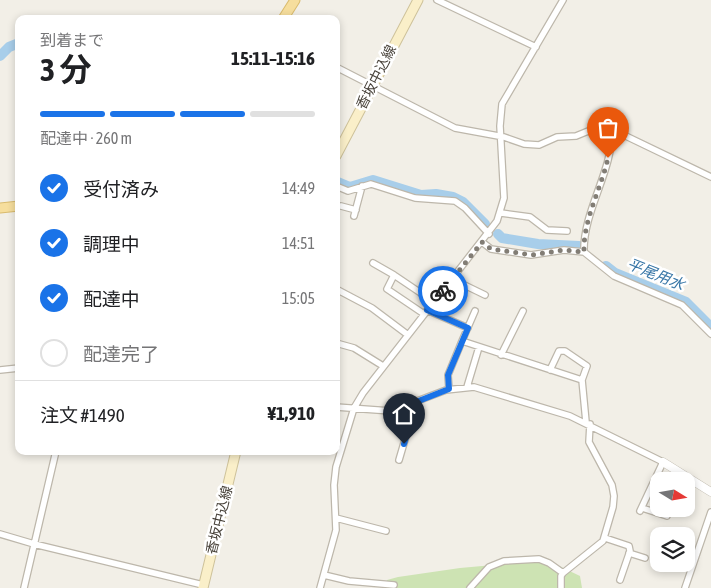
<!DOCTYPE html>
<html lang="ja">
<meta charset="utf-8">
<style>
:root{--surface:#fff;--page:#f6f6f6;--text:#202124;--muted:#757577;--line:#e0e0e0;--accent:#1a73e8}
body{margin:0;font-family:"Asap Condensed","Noto Sans JP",sans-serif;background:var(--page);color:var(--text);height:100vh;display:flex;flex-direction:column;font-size:19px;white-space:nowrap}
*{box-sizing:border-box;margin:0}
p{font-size:16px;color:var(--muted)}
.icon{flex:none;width:28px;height:28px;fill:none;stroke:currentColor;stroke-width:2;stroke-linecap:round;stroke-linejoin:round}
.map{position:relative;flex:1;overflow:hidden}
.sheet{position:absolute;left:15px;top:15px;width:325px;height:440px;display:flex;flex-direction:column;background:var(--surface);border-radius:10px;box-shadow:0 2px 8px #0003}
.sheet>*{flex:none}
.needle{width:32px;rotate:101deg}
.buttons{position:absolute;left:650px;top:472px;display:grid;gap:10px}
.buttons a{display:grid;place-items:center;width:45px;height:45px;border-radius:10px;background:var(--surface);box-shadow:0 2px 8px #0003;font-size:25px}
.pin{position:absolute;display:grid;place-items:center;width:42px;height:42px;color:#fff;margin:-51px -21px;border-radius:50% 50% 50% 0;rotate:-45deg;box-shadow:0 0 5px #0007}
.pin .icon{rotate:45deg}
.courier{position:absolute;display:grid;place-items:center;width:50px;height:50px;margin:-25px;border:4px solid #1a73e8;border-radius:50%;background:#fff;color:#222;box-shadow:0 1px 6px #0007}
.headline em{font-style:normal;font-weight:700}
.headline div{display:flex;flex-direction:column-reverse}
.headline{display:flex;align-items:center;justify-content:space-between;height:85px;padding:0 25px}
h1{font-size:32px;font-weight:700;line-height:38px}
.bar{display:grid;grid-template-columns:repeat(4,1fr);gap:8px 5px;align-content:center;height:60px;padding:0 25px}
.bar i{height:6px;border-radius:4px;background:var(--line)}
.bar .current{background:var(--accent)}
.bar p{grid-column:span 4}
.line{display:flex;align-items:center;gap:12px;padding:0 25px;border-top:1px solid var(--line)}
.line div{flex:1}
ol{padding:0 25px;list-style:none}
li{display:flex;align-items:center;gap:15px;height:55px}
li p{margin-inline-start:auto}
li .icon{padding:5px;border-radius:50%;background:var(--accent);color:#fff;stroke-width:4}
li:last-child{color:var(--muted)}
li i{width:28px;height:28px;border:2px solid var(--line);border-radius:50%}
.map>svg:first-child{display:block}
.green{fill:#cde3b3}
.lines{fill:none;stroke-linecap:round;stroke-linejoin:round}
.river{stroke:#a8ceea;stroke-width:10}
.minor-casing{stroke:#bdb7ab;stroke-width:8}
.tertiary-casing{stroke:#bdb7ab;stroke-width:9}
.secondary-casing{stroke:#cec29a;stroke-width:11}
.primary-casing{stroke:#d9bb6e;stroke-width:11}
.minor{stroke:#fff;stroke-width:5.5}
.tertiary{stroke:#fff;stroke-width:8}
.secondary{stroke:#faefc9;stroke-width:9}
.primary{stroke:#f6de9d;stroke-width:9}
.done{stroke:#827d75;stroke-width:5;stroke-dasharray:0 9}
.route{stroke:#1a73e8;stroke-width:6}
.labels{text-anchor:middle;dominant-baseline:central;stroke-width:5;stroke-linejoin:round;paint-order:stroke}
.street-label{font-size:14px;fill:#453f37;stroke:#fff}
.water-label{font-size:15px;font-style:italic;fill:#3977a7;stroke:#fff}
</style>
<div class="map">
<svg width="711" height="588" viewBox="0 0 711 588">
<rect width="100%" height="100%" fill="#f2efe7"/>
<!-- green -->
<path class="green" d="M538,561L557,565L580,576L582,588H384L387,580L398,577L460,568Z"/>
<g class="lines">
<!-- river -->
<path class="river" d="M0,56L9,47L19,43
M338,182L350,187L373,180L421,195L436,194L453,197L463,202L485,224
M498,234L502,238L538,244L579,246
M606,266L615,273L686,302L711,327"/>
<defs>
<path id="minor" d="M437,0L536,47
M336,67L455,128L504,137L524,144L539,145L557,137L576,136L603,125L711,177
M336,186L348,191L371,184L415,198L455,201L465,208L489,234
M341,206L356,210
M501,213L530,217L547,230L567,231
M354,216L362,186
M482,242L491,249L531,255L564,250L584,252L614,276L682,305L711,334
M584,252C583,210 613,172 612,129
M373,263L394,275L387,289L424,314
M394,275L434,302
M452,279L485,295
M336,289L372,308L408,335
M427,310L468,328
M475,311L462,341L582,380L586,422
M336,343L354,348L383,366
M501,355L523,311
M0,370L19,368
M550,370L559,351H565L587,366L582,380
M467,387L479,347
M449,389L448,375L462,341
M336,407L391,411L446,390L474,387L570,416L663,462L640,511
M399,460L416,402
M642,508L667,516
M336,518L386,531
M0,534L34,544L203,585
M605,538L629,546L630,551L620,580
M629,553L645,558
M324,575L349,581L394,585
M24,588L56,451
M320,588L336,530L334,485L336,467L354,408L363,393L497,221L504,198L500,126L502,104L563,0
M470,588L489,567L504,561L539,559L549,563L563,573
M561,588V576L563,573L603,541L613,507L614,496L612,485L589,442L590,424
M685,588L711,512"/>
<path id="tertiary" d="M663,462L711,492"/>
<path id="secondary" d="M336,156L418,0
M203,588L236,451"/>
<path id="primary" d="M283,19L295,0
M0,208L19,206"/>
</defs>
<!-- minor casing -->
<use href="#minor" class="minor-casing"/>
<!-- tertiary casing -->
<use href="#tertiary" class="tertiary-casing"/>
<!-- secondary casing -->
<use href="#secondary" class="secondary-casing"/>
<!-- primary casing -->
<use href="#primary" class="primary-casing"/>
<!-- minor -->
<use href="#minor" class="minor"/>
<!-- tertiary -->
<use href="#tertiary" class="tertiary"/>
<!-- secondary -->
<use href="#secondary" class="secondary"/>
<!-- primary -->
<use href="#primary" class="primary"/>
</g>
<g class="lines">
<!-- done -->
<path class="done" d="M443,291L482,242L491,249L532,255L564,250L584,252C583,220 601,189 608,158"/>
<!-- route -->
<path class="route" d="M404,444L416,402L449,389L448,375L468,328L427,310L443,291"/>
</g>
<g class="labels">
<!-- street labels -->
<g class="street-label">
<text transform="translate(376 77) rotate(-63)">香坂中込線</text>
<text transform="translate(219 520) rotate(-76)">香坂中込線</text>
</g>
<!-- water labels -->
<g class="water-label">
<text transform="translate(656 274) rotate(22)">平尾用水</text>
</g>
</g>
</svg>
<div class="buttons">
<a><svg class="needle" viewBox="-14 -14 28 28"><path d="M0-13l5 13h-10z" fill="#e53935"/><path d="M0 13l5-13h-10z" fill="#757577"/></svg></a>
<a><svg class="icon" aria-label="layers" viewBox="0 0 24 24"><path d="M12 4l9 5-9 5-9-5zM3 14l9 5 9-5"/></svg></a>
</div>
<div class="pin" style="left:608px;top:158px;background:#ea580c"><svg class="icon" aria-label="bag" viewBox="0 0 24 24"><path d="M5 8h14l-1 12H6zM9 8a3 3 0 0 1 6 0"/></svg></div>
<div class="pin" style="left:404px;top:444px;background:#1f2937"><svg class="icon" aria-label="home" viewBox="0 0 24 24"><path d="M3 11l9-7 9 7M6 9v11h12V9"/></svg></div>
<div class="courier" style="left:443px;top:291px"><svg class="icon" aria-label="bike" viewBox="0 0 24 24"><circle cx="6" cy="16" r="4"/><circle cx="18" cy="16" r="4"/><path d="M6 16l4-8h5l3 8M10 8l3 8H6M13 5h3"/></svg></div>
<section class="sheet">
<div class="headline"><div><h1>3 分</h1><p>到着まで</p></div><em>15:11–15:16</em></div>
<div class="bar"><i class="current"></i><i class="current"></i><i class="current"></i><i></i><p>配達中 · 260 m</p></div>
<ol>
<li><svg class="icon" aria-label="check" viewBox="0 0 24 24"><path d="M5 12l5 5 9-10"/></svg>受付済み<p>14:49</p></li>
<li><svg class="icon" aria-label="check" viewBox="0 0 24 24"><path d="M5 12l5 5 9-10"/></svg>調理中<p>14:51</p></li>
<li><svg class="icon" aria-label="check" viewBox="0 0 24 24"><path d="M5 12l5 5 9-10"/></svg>配達中<p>15:05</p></li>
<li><i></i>配達完了</li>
</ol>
<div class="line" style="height:65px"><div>注文 #1490</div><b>¥1,910</b></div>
</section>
</div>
